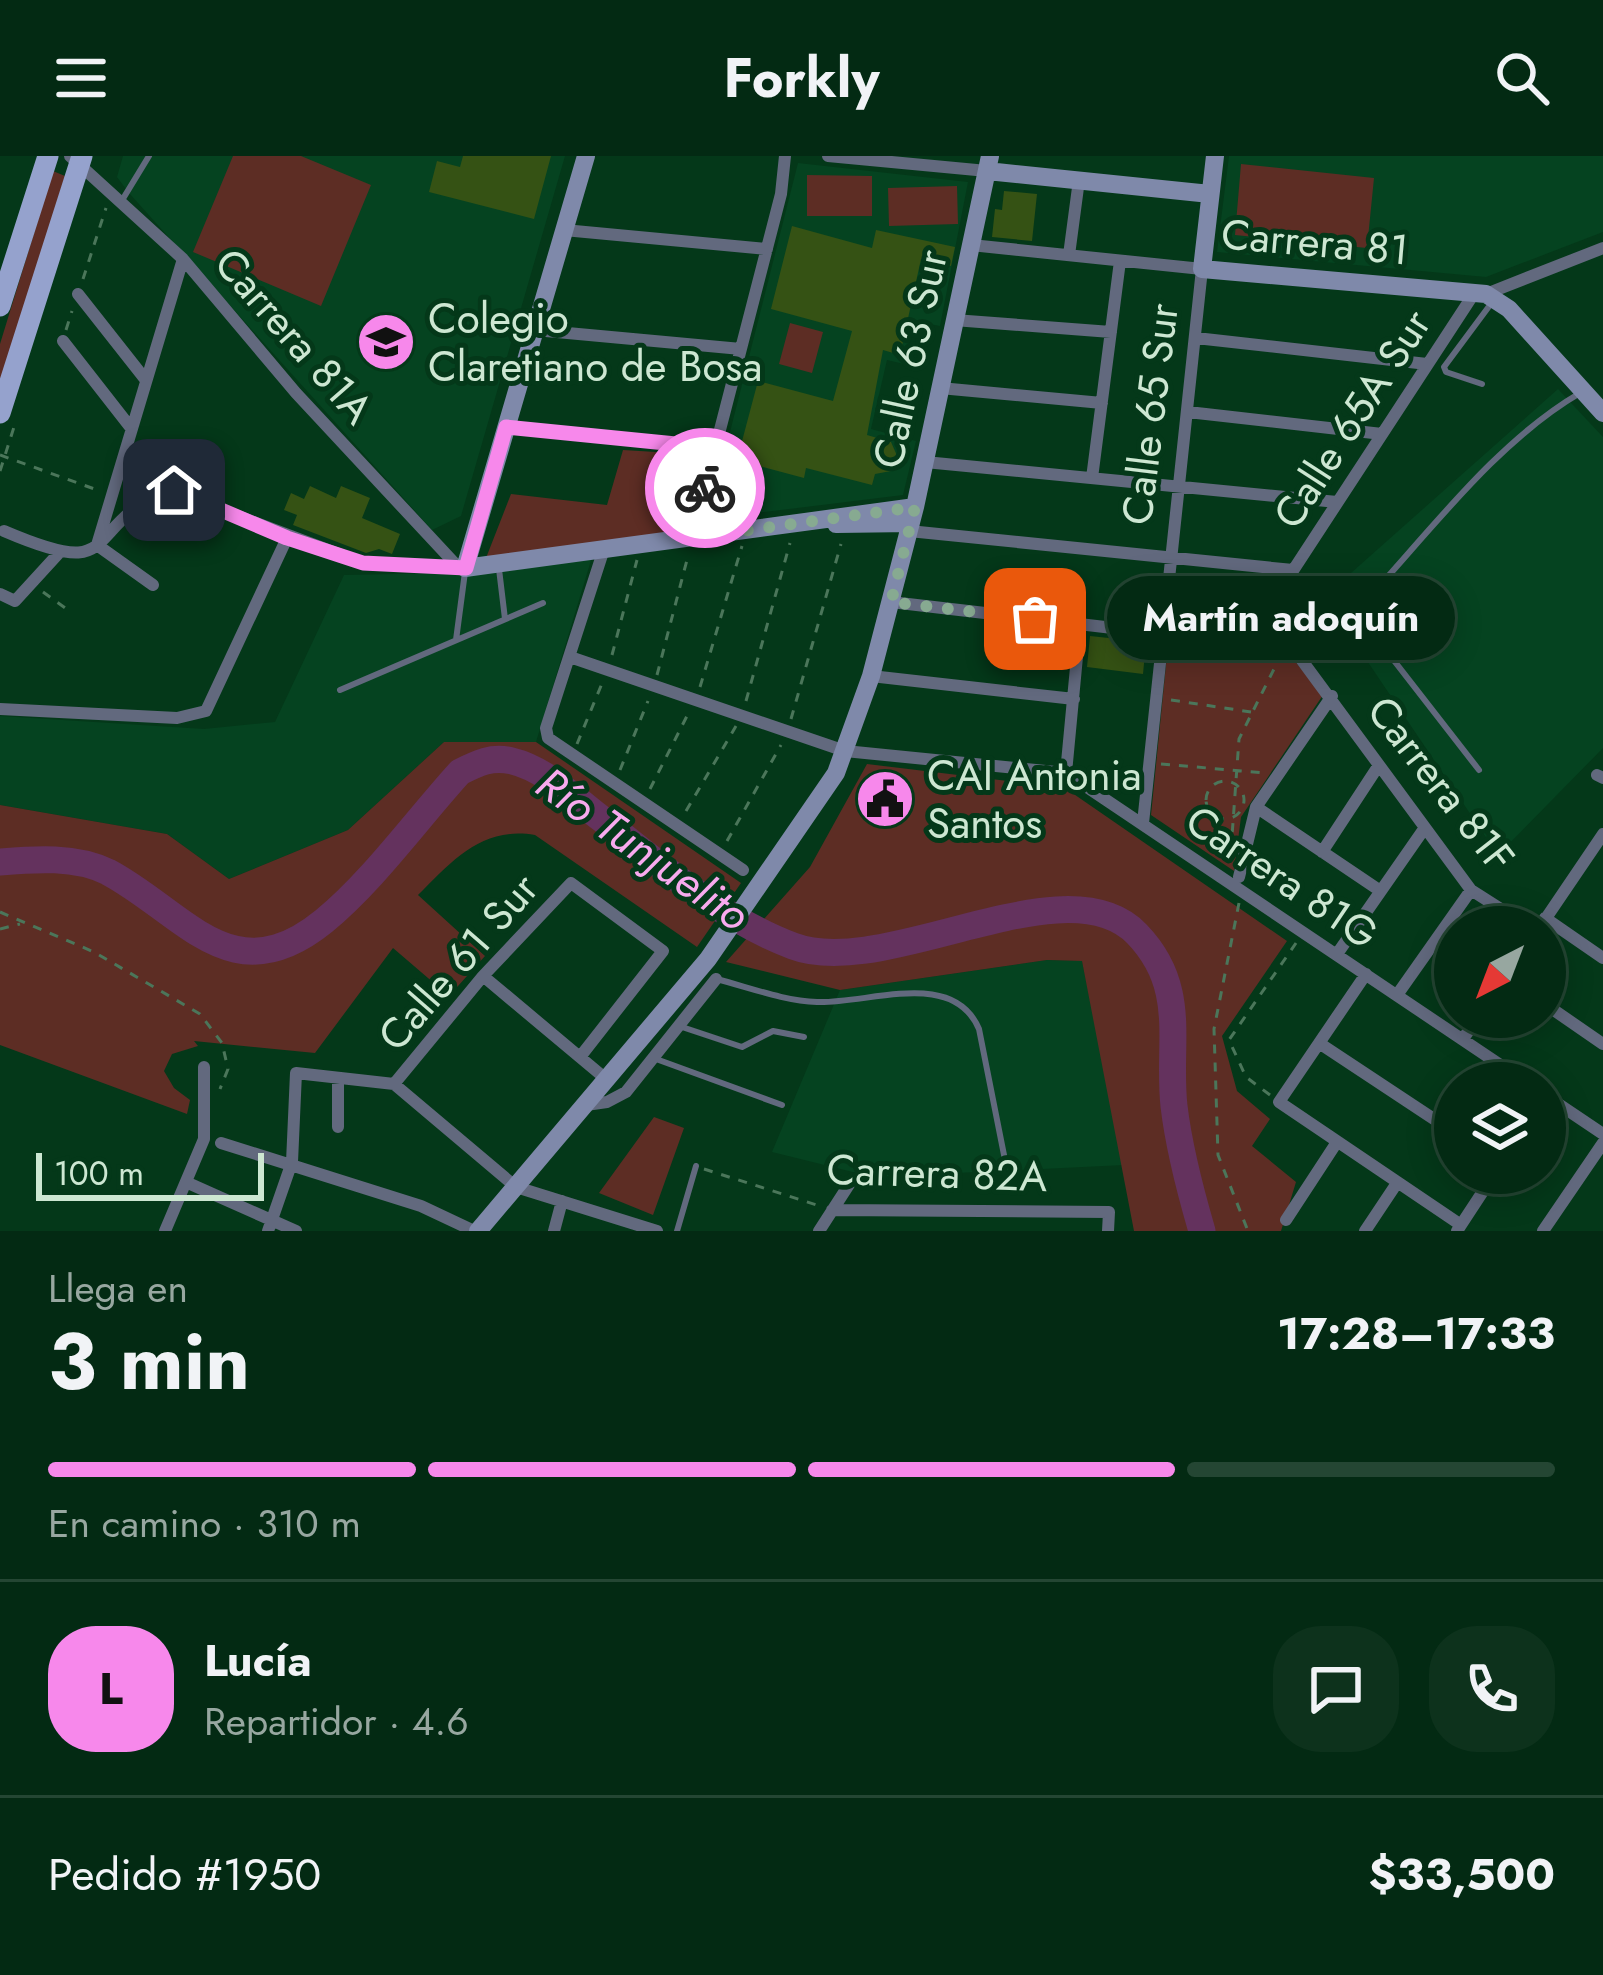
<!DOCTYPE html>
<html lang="es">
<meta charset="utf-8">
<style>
:root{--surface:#032a13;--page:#0d321c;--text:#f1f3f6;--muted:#97a7a0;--line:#244633;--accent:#f788eb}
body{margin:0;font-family:Jost,sans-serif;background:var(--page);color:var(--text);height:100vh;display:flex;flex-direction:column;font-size:45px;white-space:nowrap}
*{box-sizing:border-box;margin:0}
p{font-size:39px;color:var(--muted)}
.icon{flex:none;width:66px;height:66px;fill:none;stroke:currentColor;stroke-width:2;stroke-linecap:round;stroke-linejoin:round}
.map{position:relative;height:1075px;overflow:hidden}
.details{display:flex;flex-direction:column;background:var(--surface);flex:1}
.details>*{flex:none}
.needle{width:78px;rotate:222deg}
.fabs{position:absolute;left:1434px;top:750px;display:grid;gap:24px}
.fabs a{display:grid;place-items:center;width:132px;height:132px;border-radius:50%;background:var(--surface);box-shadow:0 6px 30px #0003,0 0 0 3px var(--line);font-size:60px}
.scale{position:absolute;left:36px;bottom:30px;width:228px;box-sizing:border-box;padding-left:12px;border:6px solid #cde7d2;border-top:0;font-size:33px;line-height:42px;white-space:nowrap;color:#cde7d2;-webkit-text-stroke:9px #043819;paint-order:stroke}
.pin{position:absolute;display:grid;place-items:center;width:102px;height:102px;color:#fff;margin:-51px;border-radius:24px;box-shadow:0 6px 18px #0006}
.courier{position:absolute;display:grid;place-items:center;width:120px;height:120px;margin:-60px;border:9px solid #f788eb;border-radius:50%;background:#fff;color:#222;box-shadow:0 3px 15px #0007}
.bubble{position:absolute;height:84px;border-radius:42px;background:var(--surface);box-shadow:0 6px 30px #0003,0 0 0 3px var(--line);font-size:39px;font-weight:700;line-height:84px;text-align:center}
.summary em{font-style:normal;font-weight:700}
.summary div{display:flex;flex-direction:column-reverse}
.summary{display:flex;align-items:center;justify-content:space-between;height:204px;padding:0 48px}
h1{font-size:78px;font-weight:700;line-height:90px}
.bar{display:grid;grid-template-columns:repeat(4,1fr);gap:18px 12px;align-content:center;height:144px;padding:0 48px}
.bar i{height:15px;border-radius:9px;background:var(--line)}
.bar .on{background:var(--accent)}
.bar p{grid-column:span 4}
.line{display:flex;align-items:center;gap:30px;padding:0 48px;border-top:3px solid var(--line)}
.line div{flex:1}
.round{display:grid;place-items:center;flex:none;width:126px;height:126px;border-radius:48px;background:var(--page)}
header{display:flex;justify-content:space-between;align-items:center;height:156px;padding:0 48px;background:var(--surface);font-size:54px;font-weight:700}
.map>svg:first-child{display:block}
.built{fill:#054320}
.green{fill:#5d2d24}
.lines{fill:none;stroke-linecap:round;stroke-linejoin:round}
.river{stroke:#64325e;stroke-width:27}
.building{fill:#355214}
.path{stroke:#4b765a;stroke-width:3;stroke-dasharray:9 9;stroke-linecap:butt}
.lane{stroke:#62697e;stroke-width:6}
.street{stroke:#62697e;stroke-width:12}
.secondary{stroke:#7f89aa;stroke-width:18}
.primary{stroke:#95a2cd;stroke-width:21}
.done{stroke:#87aa91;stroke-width:12;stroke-dasharray:0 21.6}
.route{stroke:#f788eb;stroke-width:15}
.labels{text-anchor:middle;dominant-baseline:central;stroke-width:10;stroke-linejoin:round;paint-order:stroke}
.street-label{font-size:42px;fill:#cde7d2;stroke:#043819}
.poi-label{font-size:42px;fill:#cde7d2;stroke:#043819;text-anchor:start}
.water-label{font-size:45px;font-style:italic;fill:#f8aaee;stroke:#043819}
</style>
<header><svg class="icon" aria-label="menu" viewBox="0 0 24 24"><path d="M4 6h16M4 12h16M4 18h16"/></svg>Forkly<svg class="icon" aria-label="search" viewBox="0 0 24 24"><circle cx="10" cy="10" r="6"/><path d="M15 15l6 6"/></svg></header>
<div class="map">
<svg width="1603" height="1075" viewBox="0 0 1603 1075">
<rect width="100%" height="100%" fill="#043819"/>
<!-- built -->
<path class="built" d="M123,0H565L461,360L432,374L129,37L117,21Z
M1229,0H1603V76L1486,121L1217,96Z
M798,7L968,26L940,170L914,165L904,208L887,204L871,273L916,285L903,339L708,363Z
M1558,233L1603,281V592L1498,699L1324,441Z
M592,401L536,586H444L348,674L229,723L167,678L0,649V560L204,573L275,566L344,419L502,416Z
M1047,804L1082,805L1124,1009L873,1021L772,996L840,834Z"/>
<!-- green -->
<path class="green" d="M233,0H301L371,29L321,150L193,96Z
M1241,8L1374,22L1367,92L1235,79Z
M53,15L65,20L0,231V188Z
M807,19L872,20V60H807Z
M957,30L958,68L889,70L888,32Z
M790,167L823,176L812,217L779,208Z
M623,294L705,299L684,376L486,402L511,338L607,349Z
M1168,489L1293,503L1323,539L1241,661L1234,715L1151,659Z
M444,586H536L741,727L697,791L535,679C482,670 453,704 418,739L485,800L449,840L393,792L315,897L194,885L198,890L172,898L164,915L174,932L190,944L187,958L0,889V649L167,678L229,723L348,674Z
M867,608L1065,632L1287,785L1222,880L1237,935L1270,963L1252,990L1296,1026L1281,1075H1134L1082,805L1047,804L840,834L726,806L810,711Z
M654,961L684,972L653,1059L599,1037Z"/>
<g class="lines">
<!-- river -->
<path class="river" d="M0,706C35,703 76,700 108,716C185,757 232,840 324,765C372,726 418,662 460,616C478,607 492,600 512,605C546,613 576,644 603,664C661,710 723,764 793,790C885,825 1066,704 1137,778C1189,832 1167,887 1174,950C1179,993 1190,1034 1202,1075"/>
</g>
<!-- building -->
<path class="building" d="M463,0H551L534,63L429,36L437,5L460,11Z
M1004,35L1037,38L1032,85L992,81L995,53L1002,54Z
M792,70L872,92L876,74L955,91L951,110L921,103L900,199L883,194L867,279L891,286L898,302L891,315L875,318L872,329L806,312L804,322L737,304L758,225L833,245L852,175L771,153Z
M310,330L336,342L341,330L370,342L362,362L400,378L392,398L379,393L366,397L293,369L297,359L284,354L291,337L304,343Z
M1090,480L1146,486L1143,518L1087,511Z"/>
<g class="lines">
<!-- path -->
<path class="path" d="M83,123L106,52
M66,174L72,155
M0,299L100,335
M0,315L14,271
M43,436L72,457
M612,499L637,404
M657,519L688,400
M700,531L742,390
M1171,544L1251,556
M746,545L790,387
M791,563L841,388
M577,588L603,525
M1161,608L1265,617
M620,614L648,545
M1206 644a19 19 0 1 1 38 0a19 19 0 1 1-38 0Z
M650,633L689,556
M686,655L736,570
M727,685L781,589
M1231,694L1239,583L1279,503
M1239,747L1214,873L1218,999L1248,1075
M0,756L94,796L200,858L222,887L228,913L220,933
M0,773L20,768
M1270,939L1246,921L1229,884L1296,787
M704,1013L820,1050"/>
<!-- lane -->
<path class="lane" d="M121,46L149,0
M1482,228L1446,216L1444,211L1493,145
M499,413L505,463
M456,484L465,416
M340,534L543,447
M1479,614L1378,484L1363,448C1429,377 1496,286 1580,237
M716,823C748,831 784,845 817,846C869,848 953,812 979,873L1005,1004
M682,871L742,891L773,875L804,881
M656,903L782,949
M677,1075L696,1010"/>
<!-- street -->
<path class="street" d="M70,0L183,103L296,237L459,412
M828,0L987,15
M564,74L767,93
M971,89L1202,113L1143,667
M1069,99L1079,24
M78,138L145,223
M1486,138L1603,92
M954,164L1111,176
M535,174L741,193
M1196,182L1427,208
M63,185L131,272
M940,232L1102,247
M1188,256L1382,278
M506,271L716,292
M925,306L1337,346
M1092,322L1120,105
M4,375C123,426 79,376 166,333L363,407L464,412
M909,375L1293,414
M692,382L781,38L785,0
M603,396L546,572L548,582L743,714
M153,429L97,389L183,103
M0,438L15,445L58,398
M891,446L1284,492L1298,499L1471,734L1529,771
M1245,488L1475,136
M570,501L845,595L1066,617L1527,927
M871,520L1074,543
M0,553L177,562L206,555L287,382
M1066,617L1080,469
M1597,619L1603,622
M1256,651L1379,734
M1322,696L1379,609
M1239,721L1256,651L1332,540
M1545,762L1603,802
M1540,771L1603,678
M1337,798L1424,673
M1366,818L1279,946L1461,1069
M483,820L606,923
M1397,839L1471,734
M1545,848L1603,888
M1463,883L1478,861
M1319,887L1455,977
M338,922V971
M394,928L483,820L571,727L663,795L580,901
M1545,939L1603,978
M586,949L607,946L626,936L716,823
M221,987L421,1050L474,1075
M188,1027L296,1075
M832,1054L1109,1056L1108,1075
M1286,1064L1337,986
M165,1075L204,983V911
M268,1075L292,1006L296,917L394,928L516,1031L657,1075
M554,1075L562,1045
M819,1075L850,1027
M1365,1075L1397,1027
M1457,1075L1495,1017
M1543,1075L1603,987"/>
<!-- secondary -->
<path class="secondary" d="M586,0L465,412L915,351
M1215,0L1202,113L1486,138L1509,153L1603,257
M987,15L1210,38
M836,368L911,367
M478,1075L708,803L836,617L871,520L915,351L990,0"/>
<!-- primary -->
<path class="primary" d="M0,150L48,0
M0,257L82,0"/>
</g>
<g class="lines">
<!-- done -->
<path class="done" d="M705,332L692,382L915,351L891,446L1035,463"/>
<!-- route -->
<path class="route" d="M174,334L287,382L363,407L466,412L506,271L716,292L705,332"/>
</g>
<!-- icons -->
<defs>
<symbol id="school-disc" viewBox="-11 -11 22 22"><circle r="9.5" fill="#f788eb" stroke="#043819"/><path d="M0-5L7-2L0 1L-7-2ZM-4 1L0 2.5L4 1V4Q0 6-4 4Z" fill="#111"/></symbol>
<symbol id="civic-disc" viewBox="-11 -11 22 22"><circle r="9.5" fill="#f788eb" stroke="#043819"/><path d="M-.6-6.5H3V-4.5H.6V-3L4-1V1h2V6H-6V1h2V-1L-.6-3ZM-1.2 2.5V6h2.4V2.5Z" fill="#111"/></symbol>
</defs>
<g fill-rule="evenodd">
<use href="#school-disc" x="353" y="153" width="66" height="66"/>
<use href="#civic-disc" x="852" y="610" width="66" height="66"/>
</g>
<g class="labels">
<!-- street labels -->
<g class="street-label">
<text transform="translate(1315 86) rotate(5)">Carrera 81</text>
<text transform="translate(294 180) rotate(49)">Carrera 81A</text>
<text transform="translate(910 203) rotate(-78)">Calle 63 Sur</text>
<text transform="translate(1150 258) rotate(-83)">Calle 65 Sur</text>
<text transform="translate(1352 263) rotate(-57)">Calle 65A Sur</text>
<text transform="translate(1441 628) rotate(52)">Carrera 81F</text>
<text transform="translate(1282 721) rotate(34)">Carrera 81G</text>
<text transform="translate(458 806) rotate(-49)">Calle 61 Sur</text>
<text transform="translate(937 1017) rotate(2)">Carrera 82A</text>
</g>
<!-- poi labels -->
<g class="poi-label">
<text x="428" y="162">Colegio<tspan x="428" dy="48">Claretiano de Bosa</tspan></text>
<text x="927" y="619">CAI Antonia<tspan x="927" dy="48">Santos</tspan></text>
</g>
<!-- water labels -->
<g class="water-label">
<text transform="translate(643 693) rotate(35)">Río Tunjuelito</text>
</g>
</g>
</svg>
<div class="fabs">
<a><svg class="needle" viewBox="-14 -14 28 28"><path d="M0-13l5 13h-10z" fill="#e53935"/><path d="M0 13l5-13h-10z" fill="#97a7a0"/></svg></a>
<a><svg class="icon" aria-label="layers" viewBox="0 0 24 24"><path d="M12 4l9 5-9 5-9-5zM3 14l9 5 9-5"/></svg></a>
</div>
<div class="scale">100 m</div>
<div class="pin" style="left:1035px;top:463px;background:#ea580c"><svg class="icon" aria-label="bag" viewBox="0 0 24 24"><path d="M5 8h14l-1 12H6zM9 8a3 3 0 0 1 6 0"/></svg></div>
<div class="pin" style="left:174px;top:334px;background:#1f2937"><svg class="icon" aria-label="home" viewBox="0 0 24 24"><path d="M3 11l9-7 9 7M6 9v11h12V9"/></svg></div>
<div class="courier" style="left:705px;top:332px"><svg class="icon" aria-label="bike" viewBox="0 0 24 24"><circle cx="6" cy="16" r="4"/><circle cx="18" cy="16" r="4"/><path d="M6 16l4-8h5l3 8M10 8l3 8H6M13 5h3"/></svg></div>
<div class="bubble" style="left:1107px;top:420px;width:348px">Martín adoquín</div>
</div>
<section class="details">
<div class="summary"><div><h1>3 min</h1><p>Llega en</p></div><em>17:28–17:33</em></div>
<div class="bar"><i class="on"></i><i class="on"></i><i class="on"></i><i></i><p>En camino · 310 m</p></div>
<div class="line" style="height:216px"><b class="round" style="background:var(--accent);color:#111">L</b><div><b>Lucía</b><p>Repartidor · 4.6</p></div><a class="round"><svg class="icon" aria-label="chat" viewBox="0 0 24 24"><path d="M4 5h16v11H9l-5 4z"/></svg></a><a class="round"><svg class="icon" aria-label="phone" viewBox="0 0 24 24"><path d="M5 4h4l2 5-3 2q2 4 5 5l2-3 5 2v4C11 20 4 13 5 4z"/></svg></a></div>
<div class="line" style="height:156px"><div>Pedido #1950</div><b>$33,500</b></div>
</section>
